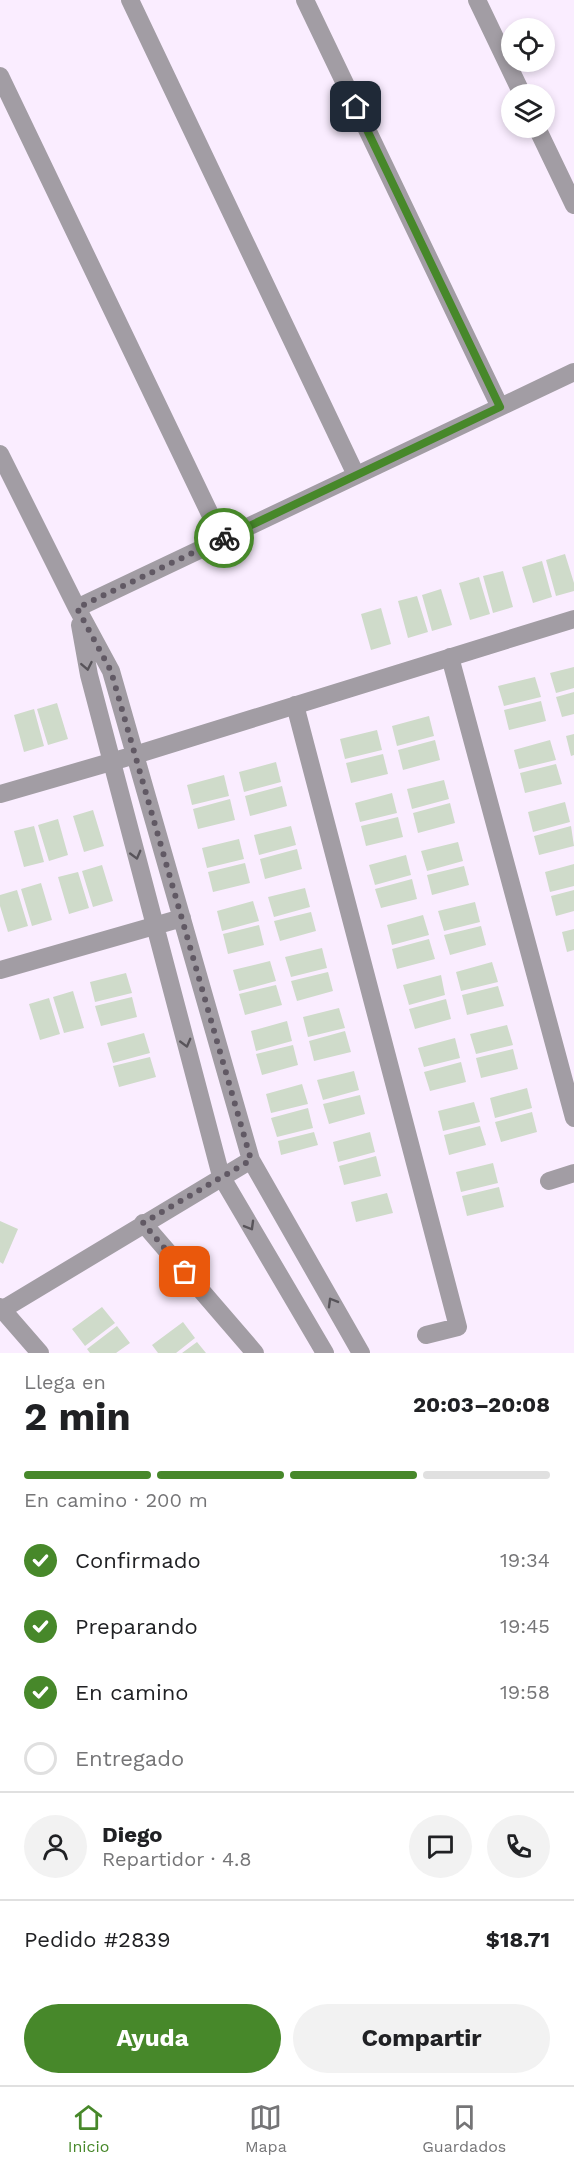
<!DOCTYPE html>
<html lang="es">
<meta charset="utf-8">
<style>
:root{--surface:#fff;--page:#f2f2f2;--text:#202124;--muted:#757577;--line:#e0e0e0;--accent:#47882a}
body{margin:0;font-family:"Work Sans",sans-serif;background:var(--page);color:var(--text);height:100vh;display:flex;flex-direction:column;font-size:22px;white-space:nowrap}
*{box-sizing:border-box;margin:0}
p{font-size:20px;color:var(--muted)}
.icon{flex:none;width:33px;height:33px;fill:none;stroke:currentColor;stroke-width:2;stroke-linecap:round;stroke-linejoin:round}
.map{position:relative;height:1353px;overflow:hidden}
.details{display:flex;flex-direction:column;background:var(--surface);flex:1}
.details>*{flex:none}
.fabs{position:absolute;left:501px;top:18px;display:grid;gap:12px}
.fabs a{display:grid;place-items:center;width:54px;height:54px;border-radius:50%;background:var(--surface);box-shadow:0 3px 9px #0003;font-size:30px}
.pin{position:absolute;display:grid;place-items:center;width:51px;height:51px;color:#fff;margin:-26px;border-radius:12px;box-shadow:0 3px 9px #0006}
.courier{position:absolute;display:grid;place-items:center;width:60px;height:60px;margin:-30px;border:4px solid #47882a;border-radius:50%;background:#fff;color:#222;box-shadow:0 2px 8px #0007}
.headline em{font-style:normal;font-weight:700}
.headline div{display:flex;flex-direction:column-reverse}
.headline{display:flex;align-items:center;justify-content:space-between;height:102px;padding:0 24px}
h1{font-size:39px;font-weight:700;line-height:45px}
.bar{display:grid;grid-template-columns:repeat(4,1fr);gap:9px 6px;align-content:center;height:72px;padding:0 24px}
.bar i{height:8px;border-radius:4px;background:var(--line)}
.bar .current{background:var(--accent)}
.bar p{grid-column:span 4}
.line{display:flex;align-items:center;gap:15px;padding:0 24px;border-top:2px solid var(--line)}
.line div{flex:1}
.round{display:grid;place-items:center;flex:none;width:63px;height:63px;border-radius:32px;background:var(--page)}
ol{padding:0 24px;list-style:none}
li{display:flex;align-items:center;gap:18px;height:66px}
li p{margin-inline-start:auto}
li .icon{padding:6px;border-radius:50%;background:var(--accent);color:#fff;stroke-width:4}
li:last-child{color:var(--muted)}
li i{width:33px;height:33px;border:3px solid var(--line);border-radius:50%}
.primary-button{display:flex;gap:12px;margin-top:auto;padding:12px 24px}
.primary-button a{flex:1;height:69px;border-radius:36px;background:var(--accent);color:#fff;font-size:24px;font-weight:700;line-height:69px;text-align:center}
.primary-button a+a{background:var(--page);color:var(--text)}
.tab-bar{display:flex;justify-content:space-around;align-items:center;height:84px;border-top:2px solid var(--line);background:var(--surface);font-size:16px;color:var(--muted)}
.tab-bar a{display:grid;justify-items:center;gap:3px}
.tab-bar .current{color:var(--accent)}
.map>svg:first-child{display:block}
.building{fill:#cfdbca}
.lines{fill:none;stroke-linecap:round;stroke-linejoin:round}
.street{stroke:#a29da4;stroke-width:18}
.oneway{stroke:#58545a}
.done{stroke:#615964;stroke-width:6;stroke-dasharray:0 10.8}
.route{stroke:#47882a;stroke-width:8}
</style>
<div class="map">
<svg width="574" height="1353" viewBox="0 0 574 1353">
<rect width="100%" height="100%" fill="#faedff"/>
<!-- building -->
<path class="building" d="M565,554L574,583V591L556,596L546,560Z
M542,561L552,597L533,603L522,567Z
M503,571L513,607L493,613L483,576Z
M479,577L490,614L470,620L459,583Z
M441,589L452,625L432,631L422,595Z
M417,596L428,632L408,638L398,601Z
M381,608L391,644L371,650L361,614Z
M574,667V688L556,693L550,673Z
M535,677L541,697L504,706L498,686Z
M574,692V714L562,717L556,697Z
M541,701L546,721L509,730L504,710Z
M57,703L68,739L48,745L37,709Z
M34,709L44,746L24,752L14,715Z
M429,716L434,736L397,746L392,726Z
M377,730L382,750L345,759L340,739Z
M574,734V755L571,756L566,736Z
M435,740L440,760L403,770L398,750Z
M550,740L556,760L519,769L514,750Z
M383,754L388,774L351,783L346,763Z
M276,762L281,782L244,792L239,772Z
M556,764L562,784L525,793L520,773Z
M224,775L229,796L192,805L187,785Z
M444,780L449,799L412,809L407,789Z
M282,786L287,806L250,816L245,796Z
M392,793L397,813L360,822L355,803Z
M230,799L235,820L198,829L193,809Z
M565,802L570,822L533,832L528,812Z
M450,803L455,823L418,833L413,813Z
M93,810L104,846L84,852L73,816Z
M398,817L403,837L366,846L361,826Z
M58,819L68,855L49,861L38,825Z
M34,826L44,862L24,867L14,831Z
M291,826L296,845L259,855L254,835Z
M571,826L574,846L539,855L534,836Z
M239,839L244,859L207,868L202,848Z
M458,842L463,861L427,871L421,851Z
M297,849L302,869L265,879L260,859Z
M406,855L411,875L375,885L369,865Z
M245,863L250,883L213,892L208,872Z
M574,864V886L550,892L545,872Z
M102,865L113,901L93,907L82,871Z
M464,866L469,885L432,895L427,875Z
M78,872L89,908L69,914L58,877Z
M412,879L417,899L381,908L375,889Z
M41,883L52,920L32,926L21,889Z
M305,888L310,907L274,917L268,897Z
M17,890L28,926L8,932L0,906V895Z
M574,890V911L556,916L551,896Z
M253,901L259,921L222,931L217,911Z
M475,902L480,922L444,931L438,911Z
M311,912L316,931L280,941L274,921Z
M423,915L429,935L392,945L387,925Z
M259,925L264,945L228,954L223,934Z
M481,926L486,945L450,955L444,935Z
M574,929V950L567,952L562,932Z
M429,939L435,959L397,969L392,949Z
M322,948L327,968L291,977L285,957Z
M270,961L276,981L239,991L233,970Z
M492,962L498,982L461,991L456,972Z
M328,972L333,991L297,1001L291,981Z
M126,973L132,993L95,1002L90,982Z
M441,975L445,995L409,1005L403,985Z
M276,985L282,1005L245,1015L239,994Z
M498,986L504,1006L467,1015L462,995Z
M73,991L84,1028L64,1033L53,997Z
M132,997L137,1017L101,1026L95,1006Z
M49,998L60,1034L40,1040L29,1004Z
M446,999L451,1019L415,1029L409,1009Z
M339,1008L345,1028L308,1037L303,1017Z
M287,1021L292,1041L256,1051L251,1031Z
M507,1025L513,1045L476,1054L470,1034Z
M345,1031L351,1052L314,1061L309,1041Z
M144,1033L150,1053L113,1063L107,1043Z
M455,1038L460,1058L424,1067L418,1048Z
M293,1045L298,1065L262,1075L256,1054Z
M513,1049L518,1069L481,1078L476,1058Z
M150,1057L156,1077L119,1087L113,1066Z
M461,1062L466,1082L430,1091L424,1072Z
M354,1071L359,1090L323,1100L317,1080Z
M302,1084L308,1104L271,1113L266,1094Z
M527,1088L532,1108L495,1118L490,1098Z
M360,1095L365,1114L329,1124L323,1104Z
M474,1102L480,1122L443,1131L438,1111Z
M308,1108L313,1128L277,1137L271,1118Z
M532,1112L537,1132L501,1142L495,1122Z
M480,1126L486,1145L449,1155L444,1135Z
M314,1132L318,1145L281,1155L278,1141Z
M370,1132L375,1152L338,1162L333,1142Z
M376,1156L381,1176L344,1185L339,1166Z
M493,1163L498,1183L461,1192L456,1172Z
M499,1187L504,1207L467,1216L462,1196Z
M387,1193L393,1213L356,1222L351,1202Z
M0,1221L18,1229L3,1264L0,1262Z
M102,1307L115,1323L85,1346L72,1329Z
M183,1322L195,1338L176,1353H158L152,1345Z
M117,1326L130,1343L116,1353H90L87,1349Z
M197,1342L206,1353H182Z"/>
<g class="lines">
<!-- street -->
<path class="street" d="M130,0L356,475
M305,0L500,407
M477,0L522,94
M0,76L222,539
M537,128L574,205
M0,454L77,608L111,671L251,1160L361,1353
M77,608L574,372
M80,625L89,675L221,1176L325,1353
M450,657L574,1118
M295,705L458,1327L426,1335
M0,794L135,755L574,619
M0,970L182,918
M549,1181L574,1173
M143,1223L255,1353
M0,1307L40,1353
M0,1311L251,1160"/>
</g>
<!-- one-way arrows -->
<defs><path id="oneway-chevron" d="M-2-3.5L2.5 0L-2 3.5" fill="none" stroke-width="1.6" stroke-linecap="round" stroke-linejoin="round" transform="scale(1.5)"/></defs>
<g class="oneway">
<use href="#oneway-chevron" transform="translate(87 666) rotate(79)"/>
<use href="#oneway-chevron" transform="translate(136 855) rotate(75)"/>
<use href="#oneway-chevron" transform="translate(186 1043) rotate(75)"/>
<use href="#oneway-chevron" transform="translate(250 1226) rotate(60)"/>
<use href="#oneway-chevron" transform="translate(332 1302) rotate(-120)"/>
</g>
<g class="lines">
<!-- done -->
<path class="done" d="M185,1272L143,1223L251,1160L111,671L77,608L224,538"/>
<!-- route -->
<path class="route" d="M224,538L500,407L356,107"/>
</g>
</svg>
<div class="fabs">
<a><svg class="icon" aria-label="locate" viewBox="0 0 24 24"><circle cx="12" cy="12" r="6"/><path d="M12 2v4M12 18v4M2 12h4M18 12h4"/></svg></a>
<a><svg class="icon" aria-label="layers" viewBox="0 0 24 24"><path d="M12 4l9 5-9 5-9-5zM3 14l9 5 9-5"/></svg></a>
</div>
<div class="pin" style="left:185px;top:1272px;background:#ea580c"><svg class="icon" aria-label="bag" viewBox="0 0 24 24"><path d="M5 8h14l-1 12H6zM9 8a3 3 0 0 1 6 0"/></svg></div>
<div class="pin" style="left:356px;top:107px;background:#1f2937"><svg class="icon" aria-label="home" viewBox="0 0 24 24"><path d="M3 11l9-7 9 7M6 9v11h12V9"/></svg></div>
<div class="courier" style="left:224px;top:538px"><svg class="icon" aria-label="bike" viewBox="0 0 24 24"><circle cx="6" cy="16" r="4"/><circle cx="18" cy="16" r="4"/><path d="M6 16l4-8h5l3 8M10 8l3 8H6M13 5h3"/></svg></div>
</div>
<section class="details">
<div class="headline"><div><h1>2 min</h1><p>Llega en</p></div><em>20:03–20:08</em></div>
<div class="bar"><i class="current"></i><i class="current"></i><i class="current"></i><i></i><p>En camino · 200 m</p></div>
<ol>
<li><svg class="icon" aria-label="check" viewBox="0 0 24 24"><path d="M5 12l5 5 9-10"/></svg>Confirmado<p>19:34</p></li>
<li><svg class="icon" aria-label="check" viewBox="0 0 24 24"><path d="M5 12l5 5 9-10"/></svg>Preparando<p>19:45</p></li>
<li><svg class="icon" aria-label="check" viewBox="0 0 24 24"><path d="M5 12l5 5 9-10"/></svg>En camino<p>19:58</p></li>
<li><i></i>Entregado</li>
</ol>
<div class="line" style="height:108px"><a class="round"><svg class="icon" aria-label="person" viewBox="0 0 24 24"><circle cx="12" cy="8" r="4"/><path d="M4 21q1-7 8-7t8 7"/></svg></a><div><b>Diego</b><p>Repartidor · 4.8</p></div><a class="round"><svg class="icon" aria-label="chat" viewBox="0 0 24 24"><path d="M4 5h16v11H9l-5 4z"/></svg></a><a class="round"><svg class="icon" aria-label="phone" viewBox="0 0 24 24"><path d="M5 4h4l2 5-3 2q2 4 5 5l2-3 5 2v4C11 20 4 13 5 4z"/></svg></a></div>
<div class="line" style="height:78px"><div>Pedido #2839</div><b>$18.71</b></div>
<div class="primary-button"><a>Ayuda</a><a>Compartir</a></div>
</section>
<nav class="tab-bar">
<a class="current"><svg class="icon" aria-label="home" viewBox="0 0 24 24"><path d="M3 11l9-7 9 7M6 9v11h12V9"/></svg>Inicio</a>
<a><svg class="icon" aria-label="map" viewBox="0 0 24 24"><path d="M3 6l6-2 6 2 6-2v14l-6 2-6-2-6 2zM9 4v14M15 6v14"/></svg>Mapa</a>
<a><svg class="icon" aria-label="saved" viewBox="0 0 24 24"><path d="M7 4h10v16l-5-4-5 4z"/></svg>Guardados</a>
</nav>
